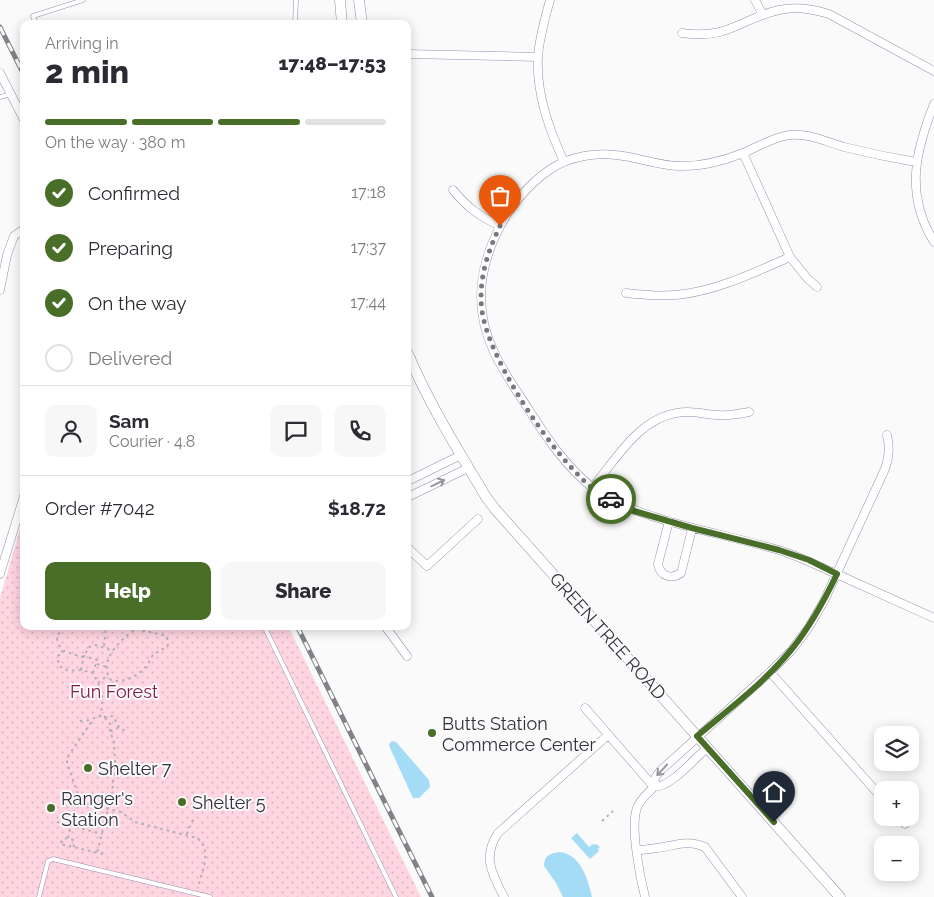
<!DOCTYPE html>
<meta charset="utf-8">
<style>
:root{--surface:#fff;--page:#f7f7f7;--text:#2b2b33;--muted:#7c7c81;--line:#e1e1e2;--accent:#496e27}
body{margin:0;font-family:Raleway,sans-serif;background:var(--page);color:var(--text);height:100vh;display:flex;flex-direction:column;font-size:19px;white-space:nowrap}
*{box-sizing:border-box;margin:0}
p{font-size:16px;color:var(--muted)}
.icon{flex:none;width:28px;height:28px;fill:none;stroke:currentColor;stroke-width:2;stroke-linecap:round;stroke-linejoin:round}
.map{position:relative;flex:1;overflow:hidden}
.sheet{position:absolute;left:20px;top:20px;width:391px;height:610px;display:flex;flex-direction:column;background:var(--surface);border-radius:10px;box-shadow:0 2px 12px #0003}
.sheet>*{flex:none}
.buttons{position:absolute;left:874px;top:726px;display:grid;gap:10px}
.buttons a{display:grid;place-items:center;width:45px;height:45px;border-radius:10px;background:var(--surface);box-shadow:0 2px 12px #0003;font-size:25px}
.pin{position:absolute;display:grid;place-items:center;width:42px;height:42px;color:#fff;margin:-51px -21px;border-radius:50% 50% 50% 0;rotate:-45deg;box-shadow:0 0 5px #0007}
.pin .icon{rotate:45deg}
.courier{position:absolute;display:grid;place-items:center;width:50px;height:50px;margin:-25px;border:4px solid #496e27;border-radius:50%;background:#fff;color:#222;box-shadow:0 1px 6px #0007}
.overview em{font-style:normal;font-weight:800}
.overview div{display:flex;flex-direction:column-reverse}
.overview{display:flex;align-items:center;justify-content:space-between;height:85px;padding:0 25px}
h1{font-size:32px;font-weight:800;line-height:38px}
.bar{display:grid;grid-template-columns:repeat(4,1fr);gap:8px 5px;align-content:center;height:60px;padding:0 25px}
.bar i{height:6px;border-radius:4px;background:var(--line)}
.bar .selected{background:var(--accent)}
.bar p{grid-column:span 4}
.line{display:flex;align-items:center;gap:12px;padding:0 25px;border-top:1px solid var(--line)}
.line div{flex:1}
.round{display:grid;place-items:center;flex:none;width:52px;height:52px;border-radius:10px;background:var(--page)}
ol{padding:0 25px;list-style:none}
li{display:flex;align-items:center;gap:15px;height:55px}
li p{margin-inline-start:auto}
li .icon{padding:5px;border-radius:50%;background:var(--accent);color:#fff;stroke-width:4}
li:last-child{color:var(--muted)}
li i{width:28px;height:28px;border:2px solid var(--line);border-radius:50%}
.cta{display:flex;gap:10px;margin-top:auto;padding:10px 25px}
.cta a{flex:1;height:58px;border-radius:10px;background:var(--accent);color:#fff;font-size:20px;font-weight:800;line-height:58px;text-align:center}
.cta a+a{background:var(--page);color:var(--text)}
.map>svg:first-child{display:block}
.grass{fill:url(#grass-dots)}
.water{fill:#a4dbf5}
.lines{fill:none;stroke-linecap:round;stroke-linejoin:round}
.service-casing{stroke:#968faf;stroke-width:5}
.minor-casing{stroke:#968faf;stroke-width:9}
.tertiary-casing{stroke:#968faf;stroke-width:11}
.path{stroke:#b0afb4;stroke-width:2;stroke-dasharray:2.5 4;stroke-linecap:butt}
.service{stroke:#fff;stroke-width:4}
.minor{stroke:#fff;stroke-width:8}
.tertiary{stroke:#fff;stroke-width:10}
.rail-casing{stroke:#828088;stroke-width:5}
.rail{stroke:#fafafa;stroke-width:3;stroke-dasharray:9;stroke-linecap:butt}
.oneway{stroke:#99989e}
.done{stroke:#79777f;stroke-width:5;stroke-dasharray:0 9}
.route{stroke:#496e27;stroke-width:6}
.poi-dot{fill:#496e27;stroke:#fafafa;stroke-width:2}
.labels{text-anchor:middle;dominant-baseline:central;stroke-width:4;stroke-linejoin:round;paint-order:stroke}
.street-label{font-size:18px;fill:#33303d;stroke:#fafafa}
.park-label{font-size:18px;fill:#821c49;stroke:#fafafa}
.poi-label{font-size:18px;fill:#33303d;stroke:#fafafa;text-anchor:start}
</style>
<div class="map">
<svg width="934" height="897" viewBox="0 0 934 897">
<defs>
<pattern id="grass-dots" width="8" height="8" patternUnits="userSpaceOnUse" patternTransform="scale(1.25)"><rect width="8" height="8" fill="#ffd5e1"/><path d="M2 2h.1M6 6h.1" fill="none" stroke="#dbb7c2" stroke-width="1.8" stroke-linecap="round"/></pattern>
</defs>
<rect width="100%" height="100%" fill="#fafafa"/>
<!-- grass -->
<path class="grass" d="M24,515V626H288L421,897H0V598Z"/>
<!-- water -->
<path class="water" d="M392,741L396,742L429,780L430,787L419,798H413L390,748L389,744Z
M577,833L589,847L593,844L594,845L596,844L600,847L598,849L599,851L590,859L571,838Z
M560,852C581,855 588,879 592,897H563L556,883L544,866C544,855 551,853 560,852Z"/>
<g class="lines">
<defs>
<path id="service" d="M36,24L33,16L83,0
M295,24L296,0
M0,97L11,94
M264,626L396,897
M39,897L48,861L53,859L210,897"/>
<path id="minor" d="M550,0C545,18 539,39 538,57C536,93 549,129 564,162
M755,0L763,15
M682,33C729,40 739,19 779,10C796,6 813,9 829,14L934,71
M408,54L538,57
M0,73L24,120
M934,104C915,152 905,195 934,242
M743,153L790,257L807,278L817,287
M916,162C892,158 868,153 844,147C826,142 809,133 790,135C773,137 758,147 743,153C723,161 704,166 683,166C660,167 639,157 616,155C600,153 582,155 566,161C543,170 521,193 508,213C481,256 471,304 494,352C503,372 517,391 529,410C546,437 567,468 593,488C614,504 639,512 664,520C702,531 741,539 779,550C801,557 820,567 841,576C872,590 903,604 934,618
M453,190C468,208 479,216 500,226
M0,290L7,255L14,236L24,229
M626,293C645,295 665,297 684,294C721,289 755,272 790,257
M408,481L461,455
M592,488C618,457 642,412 688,412C698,412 709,415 719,415C729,416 739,414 749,412
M408,497L468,468
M669,521L658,564C660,576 671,580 681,573L692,529
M408,548L427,566L478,519
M0,574L24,496
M385,626L407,656
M770,672L882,798
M585,708L654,787C648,793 640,799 637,808C630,827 640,877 645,897
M707,748C694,759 671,787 654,787L655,778L660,771L770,672L791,651L809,627L824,601L885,469C889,457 890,448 887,435
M900,818L905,824
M637,850C643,850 650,849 657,848C676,846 685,839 705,847L742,897
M504,897C492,874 482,857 498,833L608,735"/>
<path id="tertiary" d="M340,0L342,24
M359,0L362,24
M408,354C429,404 458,450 486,497L495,509L840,897"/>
</defs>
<!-- service casing -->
<use href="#service" class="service-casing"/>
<!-- minor casing -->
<use href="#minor" class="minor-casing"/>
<!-- tertiary casing -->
<use href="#tertiary" class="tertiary-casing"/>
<!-- path -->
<path class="path" d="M61,626L57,639L62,652
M136,629L163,635L167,637L168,645C164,649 159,651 154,654C150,658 149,664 145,668C136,677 124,683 111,680C97,661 121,639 136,629Z
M104,646L106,626
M97,664L107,667
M81,670C69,671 57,672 58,656L64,651L82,657L84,656L89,647L96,645L113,651
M93,673L97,660L84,656L81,670L93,673C102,691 105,696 100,716
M98,683L108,675
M104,717L113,716L120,729
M80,721L93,720
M110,731L118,728L126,731
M62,798L121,812L135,822L197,838C213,850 202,871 198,887
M602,821L613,811
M57,822L102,834
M187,834L191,823L194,819
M68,838L78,794L67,763V758L94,718L100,716L104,717L110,724V734L114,739V744L115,762L112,793L97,853
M74,847L73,840L68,838L63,839L60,844L107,855"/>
<!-- service -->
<use href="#service" class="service"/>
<!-- minor -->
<use href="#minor" class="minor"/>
<!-- tertiary -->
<use href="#tertiary" class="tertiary"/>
<defs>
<path id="rail" d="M0,27L24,75
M297,626L432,897"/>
</defs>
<!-- rail casing -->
<use href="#rail" class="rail-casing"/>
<!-- rail -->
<use href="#rail" class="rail"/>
</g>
<!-- one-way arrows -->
<defs><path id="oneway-shaft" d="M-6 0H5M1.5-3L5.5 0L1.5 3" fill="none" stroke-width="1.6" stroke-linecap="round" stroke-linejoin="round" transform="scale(1.25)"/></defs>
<g class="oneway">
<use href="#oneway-shaft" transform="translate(438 483) rotate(-26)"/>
<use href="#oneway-shaft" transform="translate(662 770) rotate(133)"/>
</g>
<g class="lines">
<!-- done -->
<path class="done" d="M500,226C487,253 478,281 482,311C489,361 553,455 591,487C597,492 604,495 611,499"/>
<!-- route -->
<path class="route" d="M611,499L634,511L651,516L692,528L779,550L809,560L837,574C824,601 810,627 791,650C764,683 729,709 697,736L774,822"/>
</g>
<!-- markers -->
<g class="poi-dot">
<circle cx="432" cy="733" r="5"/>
<circle cx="88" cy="768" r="5"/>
<circle cx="182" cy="802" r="5"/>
<circle cx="51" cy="808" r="5"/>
</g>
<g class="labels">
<!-- street labels -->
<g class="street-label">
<text transform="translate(608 636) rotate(48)">GREEN TREE ROAD</text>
</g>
<!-- park labels -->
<g class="park-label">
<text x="114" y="691">Fun Forest</text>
</g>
<!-- poi labels -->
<g class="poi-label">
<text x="442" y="723">Butts Station<tspan x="442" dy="21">Commerce Center</tspan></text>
<text x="98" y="768">Shelter 7</text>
<text x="61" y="798">Ranger's<tspan x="61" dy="21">Station</tspan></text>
<text x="192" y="802">Shelter 5</text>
</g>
</g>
</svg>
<div class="buttons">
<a><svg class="icon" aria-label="layers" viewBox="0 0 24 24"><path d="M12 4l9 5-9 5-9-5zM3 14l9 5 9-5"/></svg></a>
<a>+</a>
<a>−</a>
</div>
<div class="pin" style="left:500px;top:226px;background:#ea580c"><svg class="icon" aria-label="bag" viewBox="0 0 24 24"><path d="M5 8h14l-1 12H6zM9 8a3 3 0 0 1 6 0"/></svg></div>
<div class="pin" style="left:774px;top:822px;background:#1f2937"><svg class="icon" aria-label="home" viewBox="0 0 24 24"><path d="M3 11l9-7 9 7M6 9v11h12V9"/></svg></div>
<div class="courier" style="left:611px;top:499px"><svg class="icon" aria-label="car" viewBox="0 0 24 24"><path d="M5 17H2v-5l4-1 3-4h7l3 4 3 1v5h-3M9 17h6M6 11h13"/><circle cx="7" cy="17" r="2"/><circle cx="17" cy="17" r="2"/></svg></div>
<section class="sheet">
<div class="overview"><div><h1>2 min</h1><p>Arriving in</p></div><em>17:48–17:53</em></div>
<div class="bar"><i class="selected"></i><i class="selected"></i><i class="selected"></i><i></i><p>On the way · 380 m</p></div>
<ol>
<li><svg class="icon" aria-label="check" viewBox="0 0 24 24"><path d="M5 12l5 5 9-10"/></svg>Confirmed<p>17:18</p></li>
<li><svg class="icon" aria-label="check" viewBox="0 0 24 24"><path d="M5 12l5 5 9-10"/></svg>Preparing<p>17:37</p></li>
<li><svg class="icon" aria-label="check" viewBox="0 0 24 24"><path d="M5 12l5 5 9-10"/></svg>On the way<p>17:44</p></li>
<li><i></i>Delivered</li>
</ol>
<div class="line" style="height:90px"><a class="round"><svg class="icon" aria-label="person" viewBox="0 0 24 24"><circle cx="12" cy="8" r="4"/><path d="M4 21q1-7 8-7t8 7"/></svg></a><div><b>Sam</b><p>Courier · 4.8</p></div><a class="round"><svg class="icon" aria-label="chat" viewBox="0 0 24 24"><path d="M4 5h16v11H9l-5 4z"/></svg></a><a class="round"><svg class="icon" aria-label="phone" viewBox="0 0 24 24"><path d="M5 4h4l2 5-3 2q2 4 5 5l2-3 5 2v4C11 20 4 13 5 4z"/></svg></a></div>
<div class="line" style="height:65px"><div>Order #7042</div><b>$18.72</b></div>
<div class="cta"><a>Help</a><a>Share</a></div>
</section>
</div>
